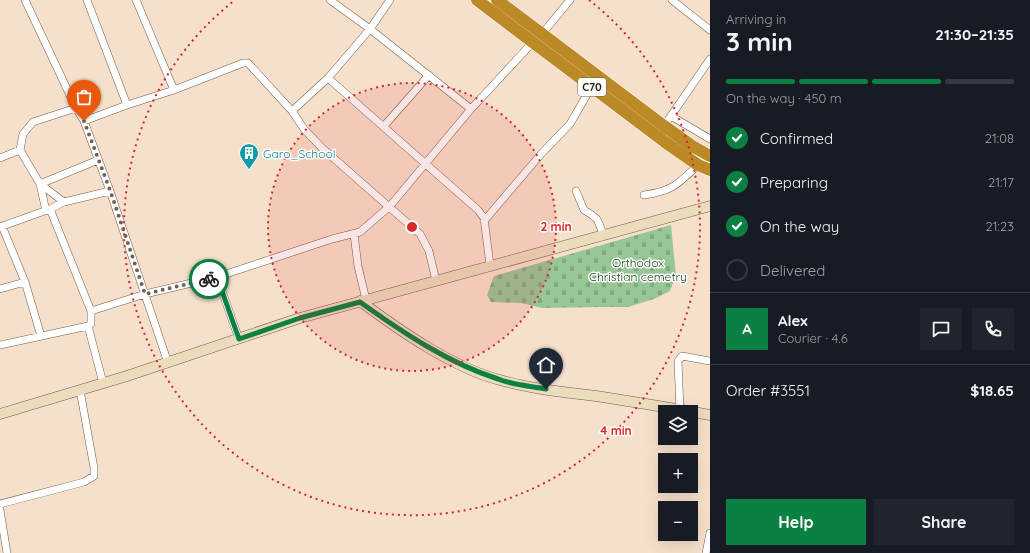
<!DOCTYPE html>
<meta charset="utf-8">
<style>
:root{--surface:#171b24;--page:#20242c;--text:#f1f3f6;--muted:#9ea1a6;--line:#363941;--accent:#0b8043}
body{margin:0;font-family:Quicksand,sans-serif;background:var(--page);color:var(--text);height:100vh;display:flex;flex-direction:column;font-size:15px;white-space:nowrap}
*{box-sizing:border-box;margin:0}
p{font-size:13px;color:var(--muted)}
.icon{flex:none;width:22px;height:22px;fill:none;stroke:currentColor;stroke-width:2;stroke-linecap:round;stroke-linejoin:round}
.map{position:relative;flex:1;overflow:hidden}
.panel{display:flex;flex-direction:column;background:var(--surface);width:320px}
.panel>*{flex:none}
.tools{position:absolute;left:658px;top:405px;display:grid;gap:8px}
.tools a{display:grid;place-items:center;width:40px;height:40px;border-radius:0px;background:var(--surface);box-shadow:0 4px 16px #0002;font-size:20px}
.pin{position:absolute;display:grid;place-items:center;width:34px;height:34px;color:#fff;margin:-41px -17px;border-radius:50% 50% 50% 0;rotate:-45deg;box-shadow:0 0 4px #0007}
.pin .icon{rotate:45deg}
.courier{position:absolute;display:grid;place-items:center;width:40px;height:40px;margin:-20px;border:3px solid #0b8043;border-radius:50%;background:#fff;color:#222;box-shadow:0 1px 5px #0007}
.summary em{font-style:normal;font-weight:700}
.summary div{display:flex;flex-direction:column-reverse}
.summary{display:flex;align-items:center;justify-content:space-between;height:68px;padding:0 16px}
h1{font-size:26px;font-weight:700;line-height:30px}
.bar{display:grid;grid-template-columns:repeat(4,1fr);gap:6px 4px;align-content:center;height:48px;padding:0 16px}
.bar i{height:5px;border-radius:3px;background:var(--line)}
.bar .on{background:var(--accent)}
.bar p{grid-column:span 4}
.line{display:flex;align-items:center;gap:10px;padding:0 16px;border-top:1px solid var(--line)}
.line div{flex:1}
.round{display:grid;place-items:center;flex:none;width:42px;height:42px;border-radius:0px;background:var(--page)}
ol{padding:0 16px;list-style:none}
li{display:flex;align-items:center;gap:12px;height:44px}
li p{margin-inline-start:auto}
li .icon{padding:4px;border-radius:50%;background:var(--accent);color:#fff;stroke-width:4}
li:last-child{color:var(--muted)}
li i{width:22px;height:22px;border:2px solid var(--line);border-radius:50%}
.primary-button{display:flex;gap:8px;margin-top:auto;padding:8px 16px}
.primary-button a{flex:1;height:46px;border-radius:0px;background:var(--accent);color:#fff;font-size:16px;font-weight:700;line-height:46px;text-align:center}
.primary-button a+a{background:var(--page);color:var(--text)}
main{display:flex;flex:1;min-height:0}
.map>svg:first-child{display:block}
.cemetery{fill:url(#cemetery-stones)}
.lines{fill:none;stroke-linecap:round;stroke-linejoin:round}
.street-casing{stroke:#705d4b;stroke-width:8}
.secondary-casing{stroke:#705d4b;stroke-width:11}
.highway-casing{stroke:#fff;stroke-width:13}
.street{stroke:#fff;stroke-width:7}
.secondary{stroke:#ebdcbe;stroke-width:10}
.highway{stroke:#bb8925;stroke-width:12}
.done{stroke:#706356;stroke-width:4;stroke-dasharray:0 7.2}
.route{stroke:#0b8043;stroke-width:5}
.ring{fill:none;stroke:#d62828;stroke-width:2;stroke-dasharray:2 4}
.labels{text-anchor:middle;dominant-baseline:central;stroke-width:3;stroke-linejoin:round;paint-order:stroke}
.shield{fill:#fff;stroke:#68625d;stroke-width:1}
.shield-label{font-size:11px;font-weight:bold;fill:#271f17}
.culture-label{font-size:12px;fill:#0d838f;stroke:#fff;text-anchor:start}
.park-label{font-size:12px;fill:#17441a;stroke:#fff}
.centre{fill:#d62828;stroke:#fff;stroke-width:2}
.ring-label{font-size:12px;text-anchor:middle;font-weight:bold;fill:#d62828;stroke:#fff;stroke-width:3;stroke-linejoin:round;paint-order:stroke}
</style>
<main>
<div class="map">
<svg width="710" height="553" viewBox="0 0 710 553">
<defs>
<pattern id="cemetery-stones" width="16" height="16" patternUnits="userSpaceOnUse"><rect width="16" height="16" fill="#97c797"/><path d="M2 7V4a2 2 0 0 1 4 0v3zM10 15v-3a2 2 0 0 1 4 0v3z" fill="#82aa81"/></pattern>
</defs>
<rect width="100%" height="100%" fill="#f7e0cb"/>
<!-- cemetery -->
<path class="cemetery" d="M671,225L676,276L670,291L654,299L628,307H601L542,308L521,303L491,302L487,295L494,276Z"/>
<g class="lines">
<defs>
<path id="street" d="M25,0L76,108L84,121L110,191L168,363
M87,0L127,105
M136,0L174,90
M330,0L370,29L471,109
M672,0L710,30
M542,34L570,0
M328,78L478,210L484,218L490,265
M292,111L328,78L370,29L390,0
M671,116L710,139
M84,121L127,105L174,90L243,63H248L292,111L304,129L322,148L420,234L429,251L436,281
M384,126L429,75
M664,126L710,59
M0,158L20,150
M40,184L98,160
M40,184L64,202
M576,191L584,210C598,218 598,219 603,235
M644,195C673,191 678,184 698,165
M50,209L91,311
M46,211L40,184L20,150L23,134L33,122L76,108
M484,221L542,153L570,124L593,84
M2,226L25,282L41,336
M0,227L50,209L64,202L110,191
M354,234L358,266L366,300
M217,277L332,239L360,232L390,206L471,109L533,42
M0,289L25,282
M88,326L103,383
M0,345L88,326L91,324V311L145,294L217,277L239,339
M680,410L678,361L682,356L710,361
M0,504L84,482L94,476V468L80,390
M0,510L7,553
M706,553L710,533"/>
<path id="secondary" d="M360,301C399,330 453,368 500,380C531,389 564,392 596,396C634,402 672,408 710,415
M0,414L127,376L300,318L710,206"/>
<path id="highway" d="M477,0L665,142L698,165L710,170
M497,0L664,126L692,146L710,156"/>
</defs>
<!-- street casing -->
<use href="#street" class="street-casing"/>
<!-- secondary casing -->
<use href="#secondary" class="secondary-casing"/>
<!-- highway casing -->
<use href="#highway" class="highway-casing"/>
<!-- street -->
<use href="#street" class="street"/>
<!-- secondary -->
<use href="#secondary" class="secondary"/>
<!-- highway -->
<use href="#highway" class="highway"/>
</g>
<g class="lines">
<!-- done -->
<path class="done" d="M84,121L110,190L145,294L209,279"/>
<!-- route -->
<path class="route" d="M209,279L217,277L239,339L300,318L360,302C402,332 448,363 498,379C513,385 530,386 546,389"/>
</g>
<!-- distance rings -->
<circle cx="412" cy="227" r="144" fill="#d62828" fill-opacity=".12"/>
<g class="ring">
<circle cx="412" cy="227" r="144"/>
<path d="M589 0A288 288 0 1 1 235 0"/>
</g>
<!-- icons -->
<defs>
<symbol id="building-pin" viewBox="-11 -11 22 30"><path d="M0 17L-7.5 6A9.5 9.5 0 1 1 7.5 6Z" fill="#0f9aa8" stroke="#fff"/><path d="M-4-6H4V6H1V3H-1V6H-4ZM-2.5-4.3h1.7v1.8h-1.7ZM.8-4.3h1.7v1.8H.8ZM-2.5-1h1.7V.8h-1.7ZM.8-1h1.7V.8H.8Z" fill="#fff"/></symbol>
</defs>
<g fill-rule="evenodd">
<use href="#building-pin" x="238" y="142" width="22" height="30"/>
</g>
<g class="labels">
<!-- shield labels -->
<rect class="shield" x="578" y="78" width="28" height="18" rx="3"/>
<g class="shield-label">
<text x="592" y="87">C70</text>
</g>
<!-- culture labels -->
<g class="culture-label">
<text x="263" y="153">Garo_School</text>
</g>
<!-- park labels -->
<g class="park-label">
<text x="638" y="262">Orthodox<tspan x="638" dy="14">Christian cemetry</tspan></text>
</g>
</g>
<circle cx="412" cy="227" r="6" class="centre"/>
<g class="ring-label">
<text x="556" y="231">2 min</text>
<text x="616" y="435">4 min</text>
</g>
</svg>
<div class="tools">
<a><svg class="icon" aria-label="layers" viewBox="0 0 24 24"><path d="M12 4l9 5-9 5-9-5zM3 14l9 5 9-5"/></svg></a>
<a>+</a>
<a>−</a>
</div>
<div class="pin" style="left:84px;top:121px;background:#ea580c"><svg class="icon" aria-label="bag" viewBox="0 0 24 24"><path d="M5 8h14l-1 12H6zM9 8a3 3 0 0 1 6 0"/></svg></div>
<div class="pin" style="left:546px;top:389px;background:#1f2937"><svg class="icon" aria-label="home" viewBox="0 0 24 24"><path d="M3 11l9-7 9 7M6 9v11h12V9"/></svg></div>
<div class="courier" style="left:209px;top:279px"><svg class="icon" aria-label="bike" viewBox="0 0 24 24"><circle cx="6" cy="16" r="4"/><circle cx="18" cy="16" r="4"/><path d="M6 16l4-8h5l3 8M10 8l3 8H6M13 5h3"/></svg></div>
</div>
<section class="panel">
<div class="summary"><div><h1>3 min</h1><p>Arriving in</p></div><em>21:30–21:35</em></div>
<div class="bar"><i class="on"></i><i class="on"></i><i class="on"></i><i></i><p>On the way · 450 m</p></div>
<ol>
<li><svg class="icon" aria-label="check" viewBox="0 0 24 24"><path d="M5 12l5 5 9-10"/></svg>Confirmed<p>21:08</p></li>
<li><svg class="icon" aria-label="check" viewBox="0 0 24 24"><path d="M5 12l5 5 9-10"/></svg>Preparing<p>21:17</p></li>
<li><svg class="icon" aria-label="check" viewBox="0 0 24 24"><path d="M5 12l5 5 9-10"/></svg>On the way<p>21:23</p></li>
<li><i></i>Delivered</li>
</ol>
<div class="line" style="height:72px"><b class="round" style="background:var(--accent);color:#fff">A</b><div><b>Alex</b><p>Courier · 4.6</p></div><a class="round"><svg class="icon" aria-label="chat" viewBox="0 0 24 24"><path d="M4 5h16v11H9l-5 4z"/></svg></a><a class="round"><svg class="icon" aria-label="phone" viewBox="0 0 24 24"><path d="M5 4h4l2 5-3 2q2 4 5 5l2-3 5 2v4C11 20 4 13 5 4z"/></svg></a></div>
<div class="line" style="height:52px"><div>Order #3551</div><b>$18.65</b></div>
<div class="primary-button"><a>Help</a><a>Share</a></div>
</section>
</main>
